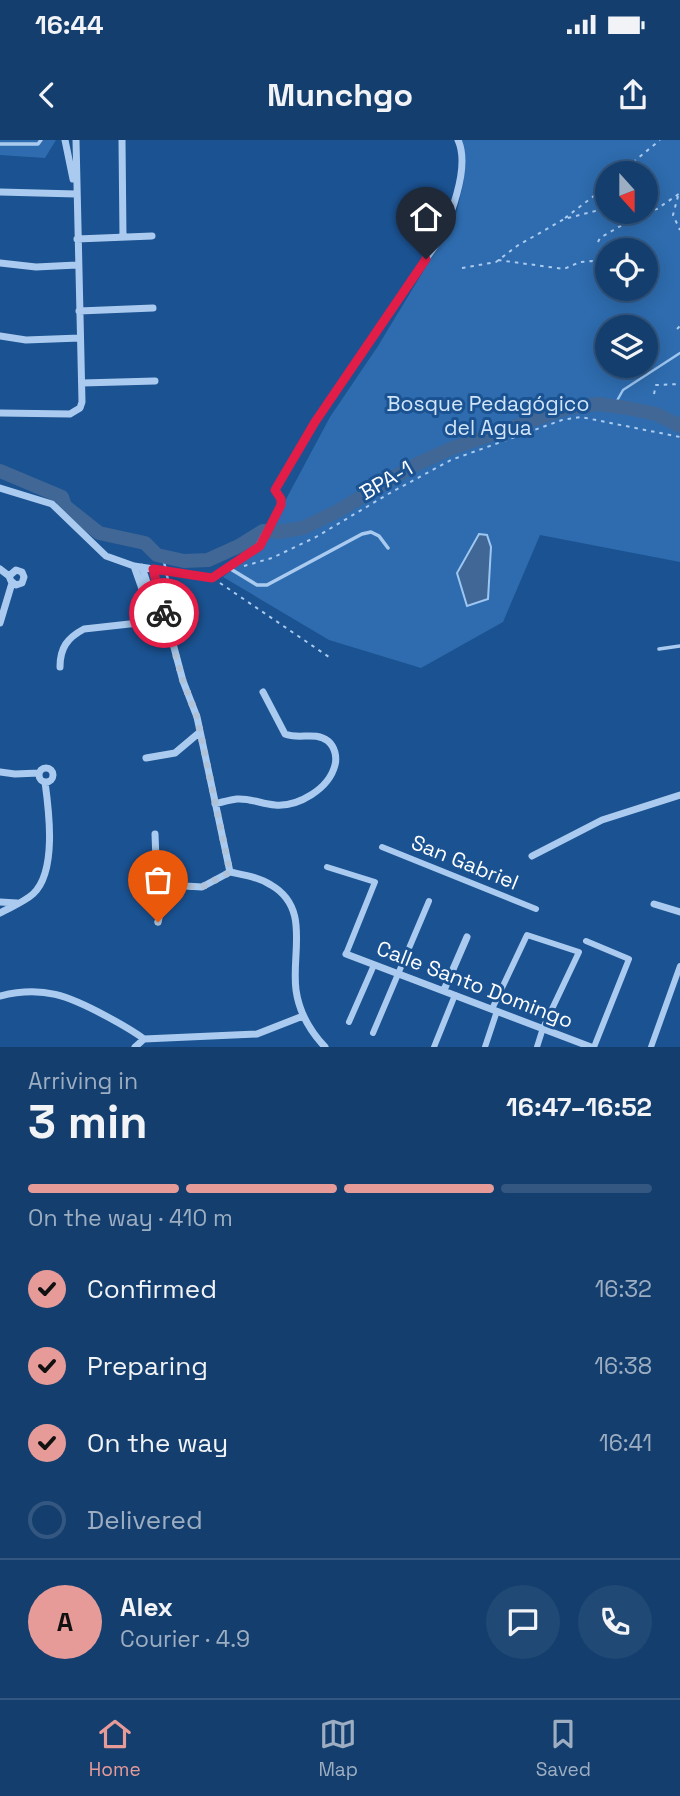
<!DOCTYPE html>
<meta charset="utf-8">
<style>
:root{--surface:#143e6d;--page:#214975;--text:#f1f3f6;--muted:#9daec2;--line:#335780;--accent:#e69b98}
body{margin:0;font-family:"Space Grotesk",sans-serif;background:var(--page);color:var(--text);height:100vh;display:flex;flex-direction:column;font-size:26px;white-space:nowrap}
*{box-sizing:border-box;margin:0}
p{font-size:23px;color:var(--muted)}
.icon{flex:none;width:38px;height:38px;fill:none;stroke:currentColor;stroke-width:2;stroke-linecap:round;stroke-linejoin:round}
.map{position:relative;height:907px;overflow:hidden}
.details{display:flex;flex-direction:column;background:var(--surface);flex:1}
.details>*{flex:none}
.needle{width:46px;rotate:159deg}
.tools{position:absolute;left:595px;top:21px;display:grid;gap:14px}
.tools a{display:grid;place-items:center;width:63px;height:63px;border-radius:50%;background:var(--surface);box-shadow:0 4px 18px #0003,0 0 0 2px var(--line);font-size:35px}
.pin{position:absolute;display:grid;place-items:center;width:60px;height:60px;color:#fff;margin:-72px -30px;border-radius:50% 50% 50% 0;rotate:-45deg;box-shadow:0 0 7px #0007}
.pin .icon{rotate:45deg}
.courier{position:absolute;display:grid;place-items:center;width:70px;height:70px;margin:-35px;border:5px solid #e11d48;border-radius:50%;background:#fff;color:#222;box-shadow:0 2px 9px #0007}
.overview em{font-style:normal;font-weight:700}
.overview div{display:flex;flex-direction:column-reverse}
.overview{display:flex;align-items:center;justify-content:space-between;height:119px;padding:0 28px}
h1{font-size:46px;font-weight:700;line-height:52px}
.bar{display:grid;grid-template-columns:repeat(4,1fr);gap:10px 7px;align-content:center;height:84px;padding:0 28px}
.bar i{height:9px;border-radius:5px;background:var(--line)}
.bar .current{background:var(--accent)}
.bar p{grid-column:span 4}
.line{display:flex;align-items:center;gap:18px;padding:0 28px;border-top:2px solid var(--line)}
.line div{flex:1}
.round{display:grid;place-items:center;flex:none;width:74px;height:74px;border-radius:37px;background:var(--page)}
ol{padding:0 28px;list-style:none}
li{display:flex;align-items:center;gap:21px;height:77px}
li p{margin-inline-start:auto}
li .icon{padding:7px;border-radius:50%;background:var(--accent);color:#111;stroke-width:4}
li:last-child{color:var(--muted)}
li i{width:38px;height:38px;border:4px solid var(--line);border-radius:50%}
.status{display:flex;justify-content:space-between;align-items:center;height:49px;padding:0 35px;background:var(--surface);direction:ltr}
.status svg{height:19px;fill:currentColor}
header{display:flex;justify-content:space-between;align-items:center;height:91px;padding:0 28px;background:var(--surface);font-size:32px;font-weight:700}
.dock{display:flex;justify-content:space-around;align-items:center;height:98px;border-top:2px solid var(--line);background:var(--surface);font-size:19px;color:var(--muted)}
.dock a{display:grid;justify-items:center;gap:4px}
.dock .current{color:var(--accent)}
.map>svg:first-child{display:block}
.green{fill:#2e6caf;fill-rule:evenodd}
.water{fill:#406795;stroke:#9dc6f1;stroke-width:2}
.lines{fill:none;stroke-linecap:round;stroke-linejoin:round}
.stream{stroke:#9dc6f1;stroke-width:2.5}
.river{stroke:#406795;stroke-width:14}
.path{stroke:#aacbef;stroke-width:2;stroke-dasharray:3.5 5;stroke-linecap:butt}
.service{stroke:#aacbef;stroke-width:3.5}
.pedestrian{stroke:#aacbef;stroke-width:6}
.minor{stroke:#aacbef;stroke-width:7}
.done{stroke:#afc2d8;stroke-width:7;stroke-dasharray:0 12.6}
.route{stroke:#e11d48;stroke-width:9}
.labels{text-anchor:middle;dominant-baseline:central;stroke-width:6;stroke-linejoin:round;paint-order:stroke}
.park-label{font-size:21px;fill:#d1e5fa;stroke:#1b5291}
.street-label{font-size:21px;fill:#fff;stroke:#1b5291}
</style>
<div class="status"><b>16:44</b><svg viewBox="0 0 49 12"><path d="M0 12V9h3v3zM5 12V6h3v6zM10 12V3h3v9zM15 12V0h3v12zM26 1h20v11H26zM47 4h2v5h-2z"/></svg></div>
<header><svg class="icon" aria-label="back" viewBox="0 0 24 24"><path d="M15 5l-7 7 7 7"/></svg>Munchgo<svg class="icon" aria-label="share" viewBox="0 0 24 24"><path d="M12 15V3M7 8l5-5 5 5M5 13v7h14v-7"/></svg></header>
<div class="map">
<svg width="680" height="907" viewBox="0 0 680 907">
<rect width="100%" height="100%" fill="#1b5291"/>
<!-- green -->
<path class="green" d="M0,0H56L45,18L0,15Z
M461,0H680V422L540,395L503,482L421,528L329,500L223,437L261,406L330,277L378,206L455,79L463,45L465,12ZM607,33H646V72H607ZM607,110H646V149H607ZM607,187H646V226H607Z"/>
<!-- water -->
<path class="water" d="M479,394L487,395L491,407L488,459L467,466L457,433Z"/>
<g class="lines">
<!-- stream -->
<path class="stream" d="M614,266L623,250L680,213
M163,417L171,454"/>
<!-- river -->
<path class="river" d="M0,331L62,357L65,366L99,393L145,403L157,415L184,421L208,420L239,406L263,391L278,392L303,388L338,371L415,325L450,309L568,268L598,264L627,268L656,274L680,286"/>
<!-- path -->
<path class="path" d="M620,33L660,0
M678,56L673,75L680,90
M646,71L657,69L680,53
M565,78L607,46
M598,102L600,98L644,72
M498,120L564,129L580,122L592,121L607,135
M462,128L496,122L517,106L564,79L607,68
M677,189L680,186
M654,254L656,245L680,244
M244,426L272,418L316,397L390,353L451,320L562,280L581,277L680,297
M220,443L329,517"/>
<!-- service -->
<path class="service" d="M0,4H38L41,0
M229,428L257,445H267L362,394L371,392L379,396L388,408
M659,509L680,506"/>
<!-- pedestrian -->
<path class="pedestrian" d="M382,707L536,769
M327,727L375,742L346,814
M586,801L629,819L594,907
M492,869L527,795L579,812L543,888L537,907
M349,882L374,825
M373,893L429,761
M434,907L455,855
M485,907L497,871
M651,907L680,826"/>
<!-- minor -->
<path class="minor" d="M65,0L73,39
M122,0L123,97
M0,52L76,54
M77,99L152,96
M0,123L36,127L77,125
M79,171L153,168
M0,196L26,200L80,198
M82,243L155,241
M0,273L70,274L80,268L82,262L76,0
M0,348L52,364L106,416L134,426L213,438L259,406L281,365V359L275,350L315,282L441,97C452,72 470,26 458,0
M134,426L153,480
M142,427L159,479
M0,429L9,436L11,441L16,445L22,443L24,437L22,432L16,430L9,436
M153,429L183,541L197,577L230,732C244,735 259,737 271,745C311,768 291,813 296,850C299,872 310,891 325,907
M0,483L12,443
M60,527C60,508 67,498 84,489L166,480
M146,618L175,613L200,592
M39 635a7 7 0 1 1 14 0a7 7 0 1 1-14 0Z
M0,632L15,634L39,633
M215,664C222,662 230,660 237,659C250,658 262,664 275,665C298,667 329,649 335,625C337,617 335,607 328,601C315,591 299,600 285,594L263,552
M155,694L156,720L167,745L158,782
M532,716L602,680L680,655
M167,745L202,747L230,732
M0,762L17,763
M654,764L680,772
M0,773C11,767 24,762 33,754C57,732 49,671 45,642
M346,814L591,907
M444,850L467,797
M0,856C43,845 69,856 106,876C119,883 132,890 144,899
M135,907L144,899L257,894L303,876"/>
</g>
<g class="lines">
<!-- done -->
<path class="done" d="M158,782L167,745L202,747L230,732L197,577L183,541L164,473"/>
<!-- route -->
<path class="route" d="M164,473L153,429L212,438L260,406L281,365V359L275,350L315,282L426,119"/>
</g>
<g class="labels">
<!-- park labels -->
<g class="park-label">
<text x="488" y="263">Bosque Pedagógico<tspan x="488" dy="24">del Agua</tspan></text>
</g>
<!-- street labels -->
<g class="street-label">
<text transform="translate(386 340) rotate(-30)">BPA-1</text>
<text transform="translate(465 722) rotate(22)">San Gabriel</text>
<text transform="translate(475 844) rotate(21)">Calle Santo Domingo</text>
</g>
</g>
</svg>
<div class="tools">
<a><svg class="needle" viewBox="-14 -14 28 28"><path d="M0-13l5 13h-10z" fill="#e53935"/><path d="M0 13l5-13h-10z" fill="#9daec2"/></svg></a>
<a><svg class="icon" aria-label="locate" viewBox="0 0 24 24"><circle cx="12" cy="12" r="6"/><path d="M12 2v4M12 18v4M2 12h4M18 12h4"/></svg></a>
<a><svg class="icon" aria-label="layers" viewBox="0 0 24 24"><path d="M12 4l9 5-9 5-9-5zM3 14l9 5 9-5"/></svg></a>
</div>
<div class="pin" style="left:158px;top:782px;background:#ea580c"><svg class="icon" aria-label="bag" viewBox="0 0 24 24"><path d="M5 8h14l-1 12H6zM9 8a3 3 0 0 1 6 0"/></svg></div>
<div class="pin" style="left:426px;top:119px;background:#1f2937"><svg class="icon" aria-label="home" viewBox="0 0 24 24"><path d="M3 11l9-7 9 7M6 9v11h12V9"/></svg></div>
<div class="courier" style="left:164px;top:473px"><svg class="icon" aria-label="bike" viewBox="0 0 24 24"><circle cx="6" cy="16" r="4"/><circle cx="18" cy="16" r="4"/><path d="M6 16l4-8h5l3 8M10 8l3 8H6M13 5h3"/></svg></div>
</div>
<section class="details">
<div class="overview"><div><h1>3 min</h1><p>Arriving in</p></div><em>16:47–16:52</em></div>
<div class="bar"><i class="current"></i><i class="current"></i><i class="current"></i><i></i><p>On the way · 410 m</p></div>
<ol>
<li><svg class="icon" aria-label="check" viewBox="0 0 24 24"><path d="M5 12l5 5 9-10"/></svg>Confirmed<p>16:32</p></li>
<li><svg class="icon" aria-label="check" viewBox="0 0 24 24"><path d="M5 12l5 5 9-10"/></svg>Preparing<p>16:38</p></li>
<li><svg class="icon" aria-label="check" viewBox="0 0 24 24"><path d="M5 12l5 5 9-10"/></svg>On the way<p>16:41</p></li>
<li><i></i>Delivered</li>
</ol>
<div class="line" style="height:126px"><b class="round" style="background:var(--accent);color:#111">A</b><div><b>Alex</b><p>Courier · 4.9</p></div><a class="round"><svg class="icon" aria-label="chat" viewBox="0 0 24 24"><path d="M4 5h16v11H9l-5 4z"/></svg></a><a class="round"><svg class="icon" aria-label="phone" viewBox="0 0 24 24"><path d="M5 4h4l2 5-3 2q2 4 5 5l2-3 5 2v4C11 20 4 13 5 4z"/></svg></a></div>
</section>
<nav class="dock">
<a class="current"><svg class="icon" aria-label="home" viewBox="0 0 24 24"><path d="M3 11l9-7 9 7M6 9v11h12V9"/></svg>Home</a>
<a><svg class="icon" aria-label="map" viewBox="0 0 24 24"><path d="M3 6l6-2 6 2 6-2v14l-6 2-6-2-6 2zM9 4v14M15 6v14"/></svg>Map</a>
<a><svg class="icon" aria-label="saved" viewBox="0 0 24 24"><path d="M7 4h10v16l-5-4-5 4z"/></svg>Saved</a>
</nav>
